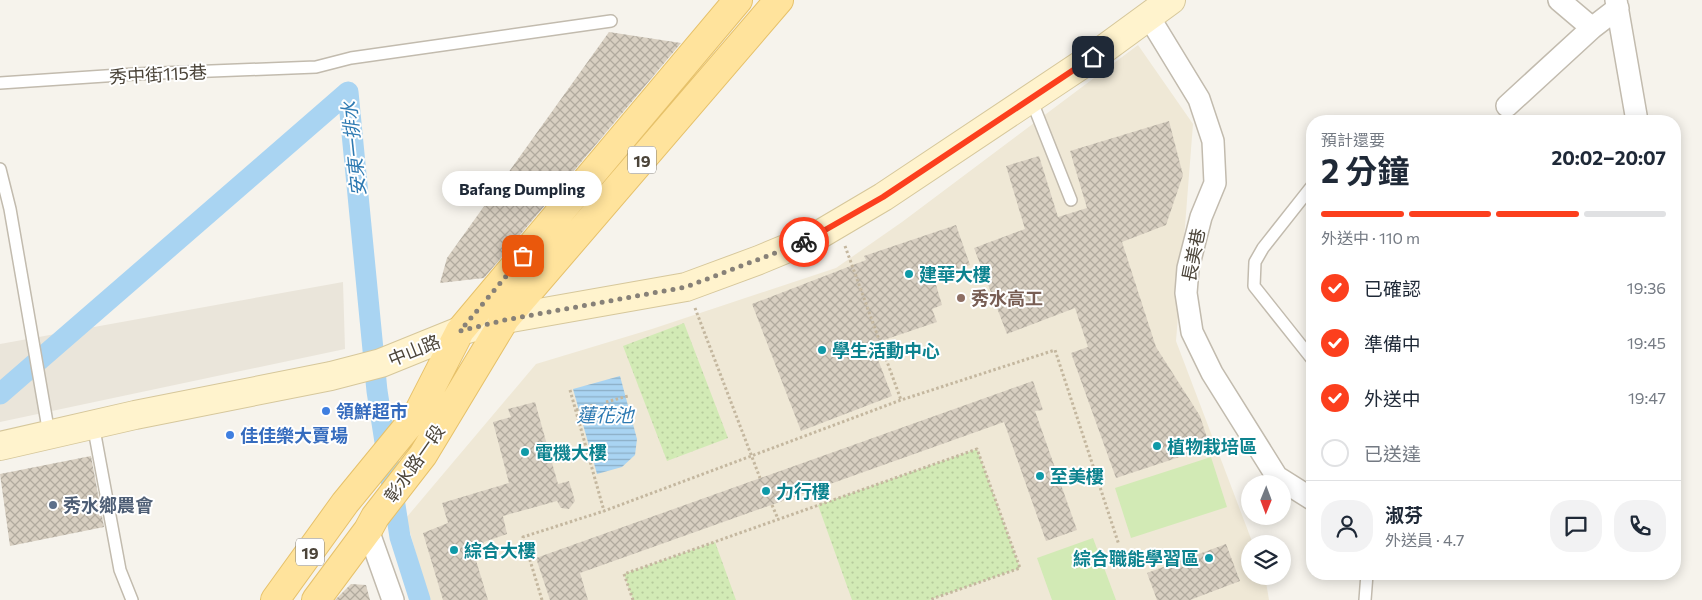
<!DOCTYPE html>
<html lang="zh-TW">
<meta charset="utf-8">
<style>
:root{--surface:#fff;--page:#f2f2f3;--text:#1f2937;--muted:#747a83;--line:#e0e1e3;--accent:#fc3f1d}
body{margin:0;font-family:Commissioner,"Noto Sans TC",sans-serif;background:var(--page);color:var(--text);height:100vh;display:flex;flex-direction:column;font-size:19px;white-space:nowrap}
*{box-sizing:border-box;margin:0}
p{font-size:16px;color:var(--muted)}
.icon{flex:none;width:28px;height:28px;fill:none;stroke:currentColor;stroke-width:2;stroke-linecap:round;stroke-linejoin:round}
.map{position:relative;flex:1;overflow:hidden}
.panel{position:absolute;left:1306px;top:115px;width:375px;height:465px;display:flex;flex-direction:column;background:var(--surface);border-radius:20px;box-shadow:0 2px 12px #0003}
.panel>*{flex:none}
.needle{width:32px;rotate:181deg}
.buttons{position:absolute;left:1241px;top:475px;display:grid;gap:10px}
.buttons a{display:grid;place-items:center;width:50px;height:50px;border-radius:50%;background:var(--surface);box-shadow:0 2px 12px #0003;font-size:25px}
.pin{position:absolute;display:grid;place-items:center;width:42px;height:42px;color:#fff;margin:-21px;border-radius:10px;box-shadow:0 2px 8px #0006}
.courier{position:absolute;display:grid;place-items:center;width:50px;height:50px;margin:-25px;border:4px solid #fc3f1d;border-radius:50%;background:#fff;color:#222;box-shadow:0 1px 6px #0007}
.bubble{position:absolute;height:35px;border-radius:18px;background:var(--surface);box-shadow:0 2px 12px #0003;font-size:16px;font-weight:700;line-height:35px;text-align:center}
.overview em{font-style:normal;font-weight:700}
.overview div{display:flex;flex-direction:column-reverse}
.overview{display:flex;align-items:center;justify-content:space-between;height:85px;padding:0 15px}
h1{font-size:32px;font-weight:700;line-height:38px}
.bar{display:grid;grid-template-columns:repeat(4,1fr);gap:8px 5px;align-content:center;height:60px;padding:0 15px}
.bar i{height:6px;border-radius:4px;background:var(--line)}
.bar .on{background:var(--accent)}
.bar p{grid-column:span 4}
.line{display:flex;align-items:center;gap:12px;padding:0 15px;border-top:1px solid var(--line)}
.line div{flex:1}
.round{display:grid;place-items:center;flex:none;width:52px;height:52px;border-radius:20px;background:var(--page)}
ol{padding:0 15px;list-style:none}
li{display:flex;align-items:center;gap:15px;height:55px}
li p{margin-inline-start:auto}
li .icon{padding:5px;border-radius:50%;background:var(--accent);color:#fff;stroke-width:4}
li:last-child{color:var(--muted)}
li i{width:28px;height:28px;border:2px solid var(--line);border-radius:50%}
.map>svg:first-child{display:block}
.residential{fill:#eae5da}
.education{fill:#efe8d6}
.grass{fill:url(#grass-dots)}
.park{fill:#d2eab5}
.water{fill:url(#water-rules)}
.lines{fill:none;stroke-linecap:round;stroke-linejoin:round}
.canal{stroke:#a9d4f2;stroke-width:21}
.building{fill:url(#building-cross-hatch)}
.lane-casing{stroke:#c2bbae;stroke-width:14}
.street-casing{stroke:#c2bbae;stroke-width:24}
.secondary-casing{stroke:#d6c79b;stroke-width:30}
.primary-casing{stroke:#e6c16a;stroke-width:30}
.path{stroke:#c4b79f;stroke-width:3;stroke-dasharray:2.5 2.5;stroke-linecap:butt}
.lane{stroke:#fff;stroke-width:11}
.street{stroke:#fff;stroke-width:21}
.secondary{stroke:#fff3cd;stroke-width:28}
.primary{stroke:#ffe39c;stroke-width:28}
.done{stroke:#878178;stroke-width:5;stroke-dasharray:0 9}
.route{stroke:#fc3f1d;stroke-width:6}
.culture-dot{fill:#0f9aa8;stroke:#fff;stroke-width:2}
.education-dot{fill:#8d6e63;stroke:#fff;stroke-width:2}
.shop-dot{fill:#3f7fe0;stroke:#fff;stroke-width:2}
.service-dot{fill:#5c6f8a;stroke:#fff;stroke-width:2}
.labels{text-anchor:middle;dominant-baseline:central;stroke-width:4;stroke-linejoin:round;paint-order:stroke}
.shield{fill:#fff;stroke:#817c74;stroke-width:1}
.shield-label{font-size:16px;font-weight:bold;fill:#4b4439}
.street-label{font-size:18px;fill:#4b4439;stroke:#fff}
.culture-label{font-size:18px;font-weight:bold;fill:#0d838f;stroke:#fff;text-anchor:start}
.education-label{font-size:18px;font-weight:bold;fill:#785e54;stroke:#fff;text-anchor:start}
.shop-label{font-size:18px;font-weight:bold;fill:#366cbe;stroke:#fff;text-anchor:start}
.service-label{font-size:18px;font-weight:bold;fill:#4e5e75;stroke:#fff;text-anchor:start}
.water-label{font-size:19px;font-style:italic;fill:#2e7ab2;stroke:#fff}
</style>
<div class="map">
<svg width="1702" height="600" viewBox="0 0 1702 600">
<defs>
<pattern id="grass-dots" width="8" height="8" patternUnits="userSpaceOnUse" patternTransform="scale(1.25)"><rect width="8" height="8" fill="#d2eab5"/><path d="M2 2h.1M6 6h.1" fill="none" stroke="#b6ca9c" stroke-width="1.8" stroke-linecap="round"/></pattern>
<pattern id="water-rules" width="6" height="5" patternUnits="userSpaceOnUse" patternTransform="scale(1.25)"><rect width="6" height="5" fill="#a9d4f2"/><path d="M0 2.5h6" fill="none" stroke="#8caec5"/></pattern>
<pattern id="building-cross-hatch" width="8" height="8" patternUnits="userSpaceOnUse" patternTransform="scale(1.25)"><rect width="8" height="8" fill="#d8cfc1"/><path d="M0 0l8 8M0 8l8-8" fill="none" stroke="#b1aa9e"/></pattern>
</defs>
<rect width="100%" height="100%" fill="#f6f3ec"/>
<!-- residential -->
<path class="residential" d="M343,282L345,349L0,422V344Z"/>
<!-- education -->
<path class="education" d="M1138,45L1193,124L1176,341L1253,544H1250V576H1265L1269,600H429L406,518L536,364L652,329L836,268L902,222Z"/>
<!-- grass -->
<path class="grass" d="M684,323L728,438L667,461L623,346Z
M977,449L1020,568L929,600H852L818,505Z
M715,542L736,600H633L624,574Z"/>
<!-- park -->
<path class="park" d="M1211,457L1227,507L1131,538L1115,488Z
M1093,538L1116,600H1052L1037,558Z"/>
<!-- water -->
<path class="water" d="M620,376L637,439L635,455L622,467L597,474L573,389Z"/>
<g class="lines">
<!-- canal -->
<path class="canal" d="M0,394L348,92L377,391L400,537L420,600"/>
</g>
<!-- building -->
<path class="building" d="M609,32L681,43L484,278L440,283L447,258Z
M1169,121L1183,175L1166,225L1122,242L1156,347L1200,416L1210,447L1116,478L1071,353L1088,347L1075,308L1007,334L974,248L1025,229L1006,166L1039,156L1058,217L1087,208L1070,151Z
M956,225L970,265L934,278L942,305L932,309L937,322L872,344L892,396L801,431L752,304L866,260L864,256Z
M1033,381L1043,410L1035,411L1077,530L1046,541L1004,422L580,573L588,600H550L536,558Z
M535,402L558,484L569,481L575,501L569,509L561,508L557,501L503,516L507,534L484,542L475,557L488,600H443L423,533L448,523L442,503L509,483L493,422L511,417L508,409Z
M91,456L104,527L10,546L0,474Z
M1226,544L1240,581L1190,600H1157L1147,573Z
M351,584L366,585L370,600H335Z"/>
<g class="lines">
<defs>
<path id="lane" d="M0,83L135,74L316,67L351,58L611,21
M1031,99L1071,200
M0,169L10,209L49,434
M1312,186L1263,248L1255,262L1254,286L1312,359
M93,424L120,570L132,600
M1365,600L1367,574"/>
<path id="street" d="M1559,0L1592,28
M1616,0L1637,121
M1149,17L1199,99L1213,141L1215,183L1201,217L1188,268L1186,293L1192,332L1212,373L1277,477L1312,499
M1507,106L1592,28L1618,8
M368,530L393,600"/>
<path id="secondary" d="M0,446L135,415L331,376L381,363L460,331L505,319L686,287L759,260L817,236L883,197L1093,57L1171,0"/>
<path id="primary" d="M275,600L345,503L417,415L460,331L738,0
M316,600L368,530L375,517L423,455L505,319L779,0"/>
</defs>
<!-- lane casing -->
<use href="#lane" class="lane-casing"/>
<!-- street casing -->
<use href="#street" class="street-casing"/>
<!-- secondary casing -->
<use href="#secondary" class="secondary-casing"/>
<!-- primary casing -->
<use href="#primary" class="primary-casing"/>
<!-- path -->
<path class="path" d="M845,246L901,400
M695,308L760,478
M570,390L604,511
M606,402L628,396
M576,410L594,405
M772,505L778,519
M542,600L523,537L604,511L901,400L1055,350L1119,545
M633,600L624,574L977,449L1020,568L929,600"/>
<!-- lane -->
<use href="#lane" class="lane"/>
<!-- street -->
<use href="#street" class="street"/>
<!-- secondary -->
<use href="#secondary" class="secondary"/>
<!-- primary -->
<use href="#primary" class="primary"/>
</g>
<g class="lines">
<!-- done -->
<path class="done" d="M523,256L460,331L505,320L686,287L804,242"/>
<!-- route -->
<path class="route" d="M804,242L883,197L1093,57"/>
</g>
<!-- markers -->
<g class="culture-dot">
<circle cx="909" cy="274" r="5"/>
<circle cx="822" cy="350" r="5"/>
<circle cx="1157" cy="446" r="5"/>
<circle cx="525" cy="452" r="5"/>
<circle cx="1040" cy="476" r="5"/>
<circle cx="766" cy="491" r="5"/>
<circle cx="454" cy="550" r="5"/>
<circle cx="1209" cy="558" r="5"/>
</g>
<circle class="education-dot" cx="961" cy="298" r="5"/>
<g class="shop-dot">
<circle cx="326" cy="411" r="5"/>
<circle cx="230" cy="435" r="5"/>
</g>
<circle class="service-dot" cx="53" cy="505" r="5"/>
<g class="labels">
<!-- shield labels -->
<g class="shield">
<rect x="628" y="146.5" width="28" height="27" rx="4"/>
<rect x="296" y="538.5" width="28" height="27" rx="4"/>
</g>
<g class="shield-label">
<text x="642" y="160">19</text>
<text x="310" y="552">19</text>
</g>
<!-- street labels -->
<g class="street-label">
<text transform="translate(158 74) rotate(-3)">秀中街115巷</text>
<text transform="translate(1193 255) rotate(-79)">長美巷</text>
<text transform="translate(414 350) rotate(-22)">中山路</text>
<text transform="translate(414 463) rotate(-55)">彰水路一段</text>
</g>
<!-- culture labels -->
<g class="culture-label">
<text x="919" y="274">建華大樓</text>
<text x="832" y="350">學生活動中心</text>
<text x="1167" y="446">植物栽培區</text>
<text x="535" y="452">電機大樓</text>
<text x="1050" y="476">至美樓</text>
<text x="776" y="491">力行樓</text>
<text x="464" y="550">綜合大樓</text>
<text x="1199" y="558" text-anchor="end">綜合職能學習區</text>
</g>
<!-- education labels -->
<g class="education-label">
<text x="971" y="298">秀水高工</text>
</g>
<!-- shop labels -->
<g class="shop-label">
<text x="336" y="411">領鮮超市</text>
<text x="240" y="435">佳佳樂大賣場</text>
</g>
<!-- service labels -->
<g class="service-label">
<text x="63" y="505">秀水鄉農會</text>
</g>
<!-- water labels -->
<g class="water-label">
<text transform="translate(353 149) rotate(-96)">安東一排水</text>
<text x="605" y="414">蓮花池</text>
</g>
</g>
</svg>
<div class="buttons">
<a><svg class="needle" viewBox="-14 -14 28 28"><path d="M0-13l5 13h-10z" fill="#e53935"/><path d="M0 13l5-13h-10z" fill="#747a83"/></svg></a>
<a><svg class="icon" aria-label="layers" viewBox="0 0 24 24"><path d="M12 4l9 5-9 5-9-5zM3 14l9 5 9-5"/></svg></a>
</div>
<div class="pin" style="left:523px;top:256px;background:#ea580c"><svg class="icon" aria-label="bag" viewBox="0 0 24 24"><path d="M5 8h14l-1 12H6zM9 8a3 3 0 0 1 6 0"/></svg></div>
<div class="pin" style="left:1093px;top:57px;background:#1f2937"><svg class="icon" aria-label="home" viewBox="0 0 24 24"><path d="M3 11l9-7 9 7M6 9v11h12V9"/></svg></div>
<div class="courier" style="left:804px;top:242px"><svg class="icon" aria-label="bike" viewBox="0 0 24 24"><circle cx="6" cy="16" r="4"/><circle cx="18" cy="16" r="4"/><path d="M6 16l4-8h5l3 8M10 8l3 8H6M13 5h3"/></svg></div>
<div class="bubble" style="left:442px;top:171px;width:160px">Bafang Dumpling</div>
<section class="panel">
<div class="overview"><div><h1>2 分鐘</h1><p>預計還要</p></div><em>20:02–20:07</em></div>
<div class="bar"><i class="on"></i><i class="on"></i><i class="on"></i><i></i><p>外送中 · 110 m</p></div>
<ol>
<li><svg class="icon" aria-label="check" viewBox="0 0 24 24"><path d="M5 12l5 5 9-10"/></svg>已確認<p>19:36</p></li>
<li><svg class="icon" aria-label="check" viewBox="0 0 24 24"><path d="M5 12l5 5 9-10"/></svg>準備中<p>19:45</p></li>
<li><svg class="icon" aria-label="check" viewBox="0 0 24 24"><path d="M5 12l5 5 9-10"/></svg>外送中<p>19:47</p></li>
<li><i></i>已送達</li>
</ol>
<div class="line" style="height:90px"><a class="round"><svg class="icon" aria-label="person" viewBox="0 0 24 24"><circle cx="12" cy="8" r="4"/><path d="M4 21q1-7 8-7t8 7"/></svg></a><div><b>淑芬</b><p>外送員 · 4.7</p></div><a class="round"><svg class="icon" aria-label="chat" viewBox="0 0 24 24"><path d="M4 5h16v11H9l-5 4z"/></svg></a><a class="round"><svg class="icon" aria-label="phone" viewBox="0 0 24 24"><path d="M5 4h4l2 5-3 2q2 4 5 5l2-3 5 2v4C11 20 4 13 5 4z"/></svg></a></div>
</section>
</div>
